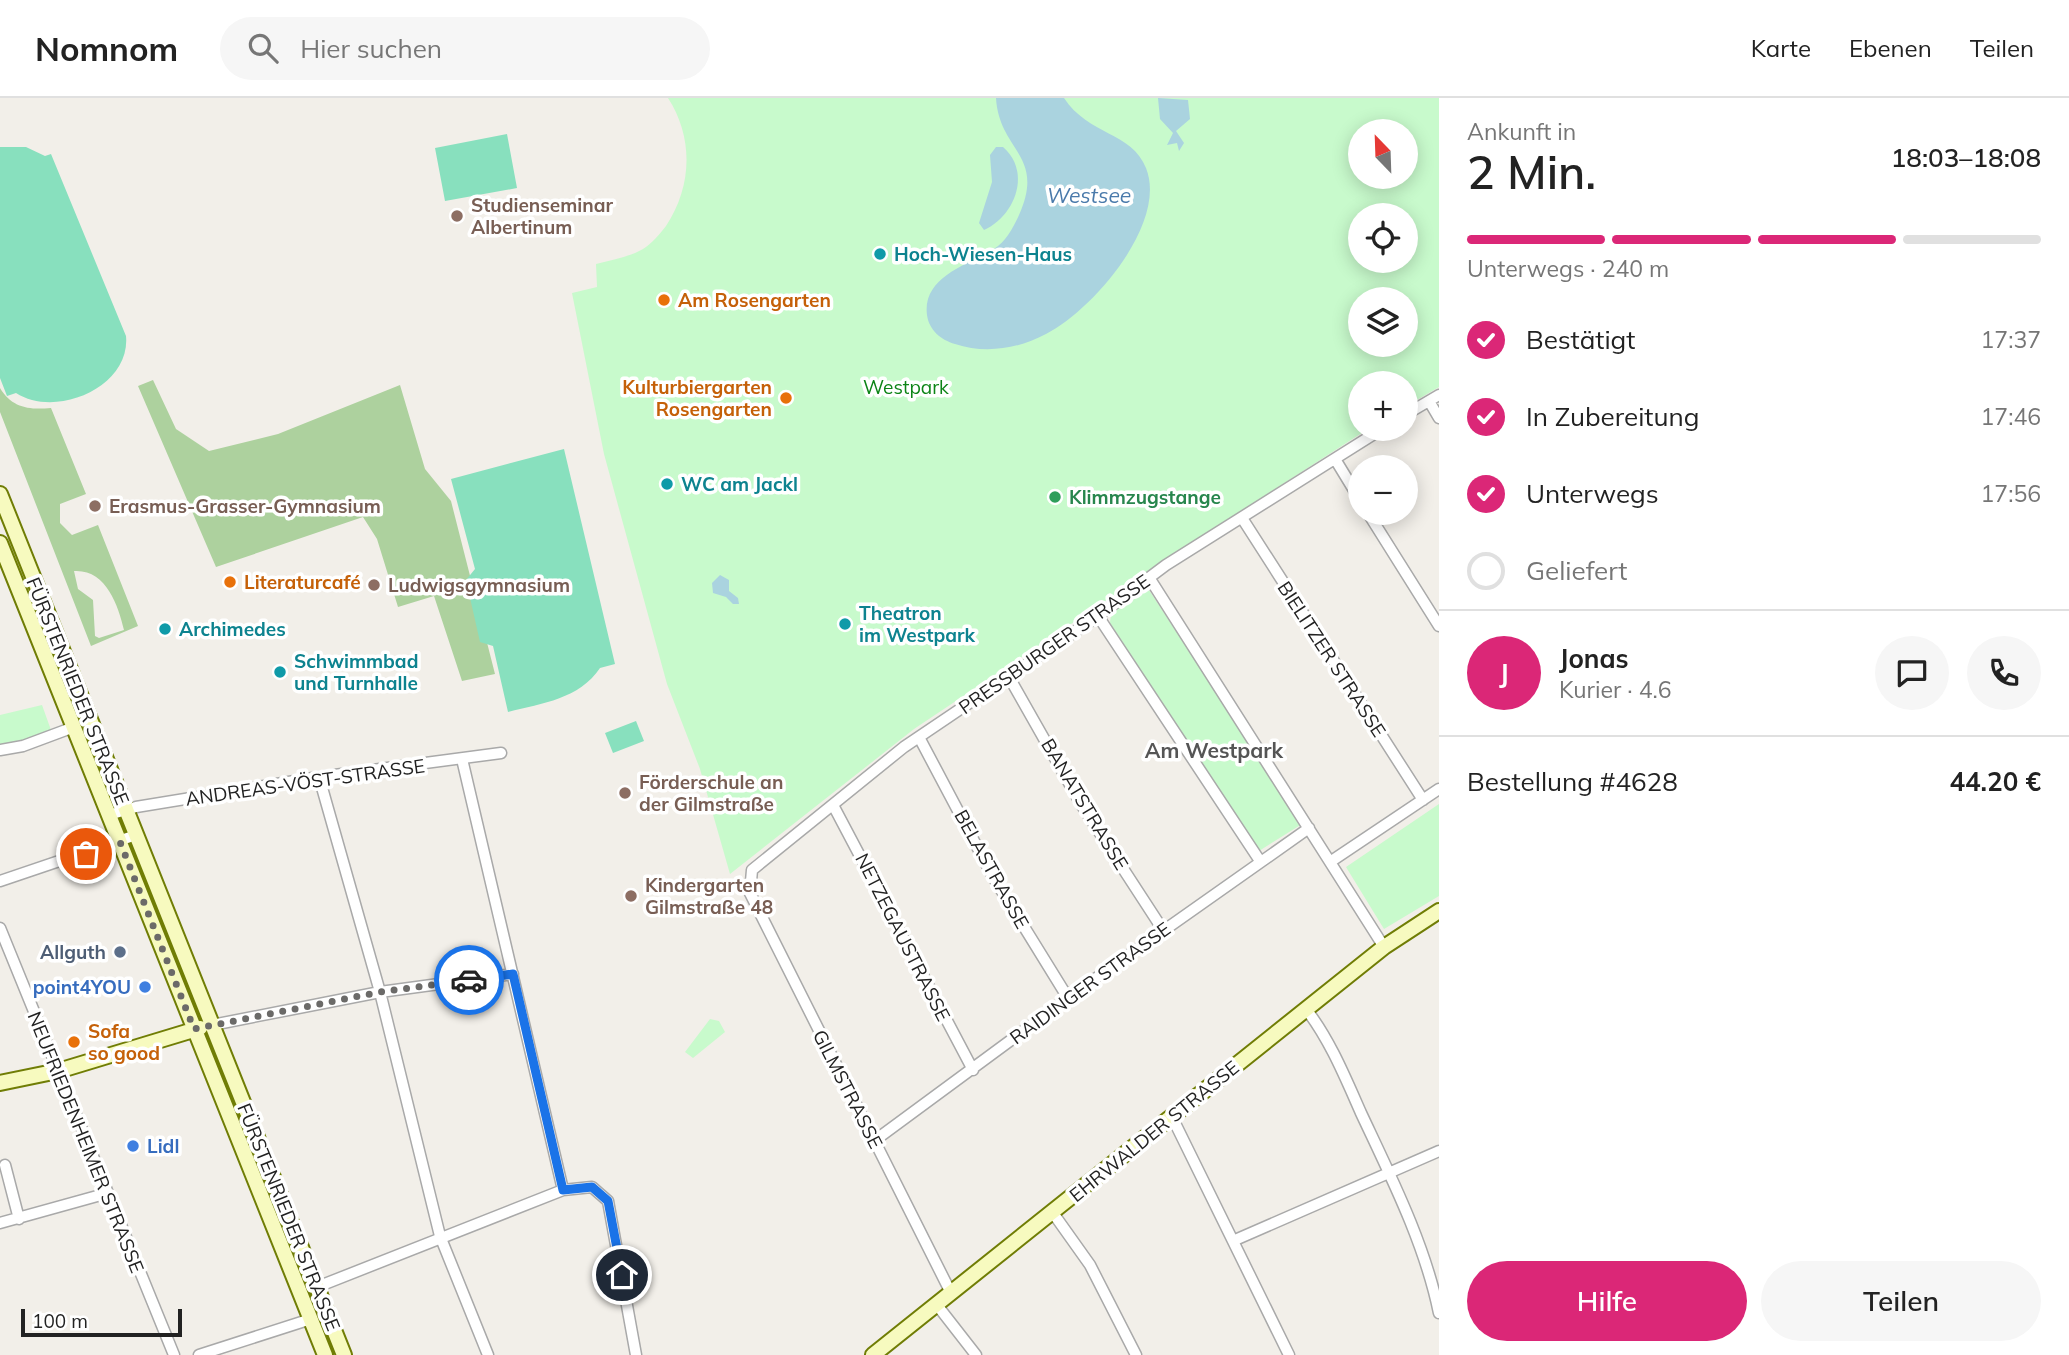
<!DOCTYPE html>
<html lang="de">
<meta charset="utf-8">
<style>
:root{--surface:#fff;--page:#f6f6f6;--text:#222;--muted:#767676;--line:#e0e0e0;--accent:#db2777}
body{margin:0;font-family:Mulish,sans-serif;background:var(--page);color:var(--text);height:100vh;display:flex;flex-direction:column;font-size:26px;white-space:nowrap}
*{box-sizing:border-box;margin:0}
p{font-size:23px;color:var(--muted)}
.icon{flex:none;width:38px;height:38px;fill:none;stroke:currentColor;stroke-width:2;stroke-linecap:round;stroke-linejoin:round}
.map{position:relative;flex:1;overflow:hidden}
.side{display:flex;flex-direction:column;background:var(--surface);width:630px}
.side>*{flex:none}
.needle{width:46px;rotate:337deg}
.buttons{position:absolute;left:1348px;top:21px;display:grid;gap:14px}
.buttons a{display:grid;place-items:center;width:70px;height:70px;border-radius:50%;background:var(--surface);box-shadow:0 4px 18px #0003;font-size:35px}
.scale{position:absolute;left:21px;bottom:18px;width:161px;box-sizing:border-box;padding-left:7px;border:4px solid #222;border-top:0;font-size:19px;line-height:24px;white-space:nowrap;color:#222;-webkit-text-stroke:5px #fff;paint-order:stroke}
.pin{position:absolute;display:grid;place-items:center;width:60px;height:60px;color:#fff;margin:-30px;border:4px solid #fff;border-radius:50%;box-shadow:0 2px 7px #0007}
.courier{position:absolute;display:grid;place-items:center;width:70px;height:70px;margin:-35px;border:5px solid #1a73e8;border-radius:50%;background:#fff;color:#222;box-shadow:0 2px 9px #0007}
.summary em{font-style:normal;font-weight:600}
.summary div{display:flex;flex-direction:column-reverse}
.summary{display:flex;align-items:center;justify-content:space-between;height:119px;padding:0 28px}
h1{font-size:46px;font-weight:600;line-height:52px}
.bar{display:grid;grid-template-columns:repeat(4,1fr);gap:10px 7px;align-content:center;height:84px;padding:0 28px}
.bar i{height:9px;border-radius:5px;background:var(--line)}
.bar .selected{background:var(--accent)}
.bar p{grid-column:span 4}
.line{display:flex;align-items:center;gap:18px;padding:0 28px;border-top:2px solid var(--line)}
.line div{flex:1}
.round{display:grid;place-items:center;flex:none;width:74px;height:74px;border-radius:37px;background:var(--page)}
ol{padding:0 28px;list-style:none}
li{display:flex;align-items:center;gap:21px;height:77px}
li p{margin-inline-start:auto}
li .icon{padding:7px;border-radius:50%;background:var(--accent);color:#fff;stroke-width:4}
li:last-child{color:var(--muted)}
li i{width:38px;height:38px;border:4px solid var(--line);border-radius:50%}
.action{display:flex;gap:14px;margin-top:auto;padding:14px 28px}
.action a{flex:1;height:80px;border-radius:42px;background:var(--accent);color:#fff;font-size:28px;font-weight:600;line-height:80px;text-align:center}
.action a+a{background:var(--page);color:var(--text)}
header{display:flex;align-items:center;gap:42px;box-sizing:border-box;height:98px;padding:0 35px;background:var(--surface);border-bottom:2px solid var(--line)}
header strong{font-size:33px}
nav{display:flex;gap:38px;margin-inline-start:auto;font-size:24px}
.search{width:490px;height:63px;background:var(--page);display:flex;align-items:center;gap:18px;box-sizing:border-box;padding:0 24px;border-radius:38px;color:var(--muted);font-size:26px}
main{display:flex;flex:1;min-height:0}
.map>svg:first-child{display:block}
.forest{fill:#add19e;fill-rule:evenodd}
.park{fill:#c8facc;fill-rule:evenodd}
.pitch{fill:#88e0be}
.water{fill:#aad3df}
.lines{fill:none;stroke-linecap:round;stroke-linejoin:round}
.street-casing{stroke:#a9a9a9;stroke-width:13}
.secondary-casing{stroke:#707d05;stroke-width:18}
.street{stroke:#fff;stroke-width:10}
.secondary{stroke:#f7fabf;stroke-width:14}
.done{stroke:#6b6a68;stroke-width:7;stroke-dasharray:0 12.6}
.route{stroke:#1a73e8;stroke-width:9}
.education-dot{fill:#8d6e63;stroke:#fff;stroke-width:2.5}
.culture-dot{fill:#0f9aa8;stroke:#fff;stroke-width:2.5}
.food-dot{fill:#e8710a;stroke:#fff;stroke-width:2.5}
.leisure-dot{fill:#2e9e5b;stroke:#fff;stroke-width:2.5}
.service-dot{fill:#5c6f8a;stroke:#fff;stroke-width:2.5}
.shop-dot{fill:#3f7fe0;stroke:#fff;stroke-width:2.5}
.labels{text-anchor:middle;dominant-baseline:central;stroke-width:7;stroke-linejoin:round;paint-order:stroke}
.education-label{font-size:19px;font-weight:bold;fill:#785e54;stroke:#fff;text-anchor:start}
.culture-label{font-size:19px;font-weight:bold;fill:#0d838f;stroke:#fff;text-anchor:start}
.food-label{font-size:19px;font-weight:bold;fill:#c56008;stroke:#fff;text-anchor:start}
.park-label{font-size:19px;fill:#0c8416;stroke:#fff}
.leisure-label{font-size:19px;font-weight:bold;fill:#27864d;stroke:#fff;text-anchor:start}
.street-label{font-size:19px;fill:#222;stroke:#fff}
.service-label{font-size:19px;font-weight:bold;fill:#4e5e75;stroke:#fff;text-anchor:end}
.shop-label{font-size:19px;font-weight:bold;fill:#366cbe;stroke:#fff;text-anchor:end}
.water-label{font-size:21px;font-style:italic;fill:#4a7aab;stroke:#fff}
.neighbourhood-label{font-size:21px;font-weight:bold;fill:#555;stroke:#fff}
</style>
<header>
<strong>Nomnom</strong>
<div class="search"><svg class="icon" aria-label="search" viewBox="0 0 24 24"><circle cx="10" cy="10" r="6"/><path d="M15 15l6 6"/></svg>Hier suchen</div>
<nav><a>Karte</a><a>Ebenen</a><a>Teilen</a></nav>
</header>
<main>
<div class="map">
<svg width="1439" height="1257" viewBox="0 0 1439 1257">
<rect width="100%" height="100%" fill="#f2efe9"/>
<!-- forest -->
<path class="forest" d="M153,282L176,331L209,353L278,336L400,287L425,371L451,403L495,576L462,583L434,498L398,509L377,441L363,419L216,469L138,288Z
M0,290C12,310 29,312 51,310L86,396L60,406V425L72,437L98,427L138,528L91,548L0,314ZM74,473C106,471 118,507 124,532L99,540L95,538L93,502L78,491Z"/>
<!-- park -->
<path class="park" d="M668,0H1439V289L1405,309V285H1360V331H1368L1210,433L914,631L730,776L700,671L667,586L604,356L572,195L597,189L596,166C612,162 629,159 643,151C651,146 660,136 666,128C692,89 694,40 668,0ZM1360,33H1405V79H1360ZM1360,117H1405V163H1360ZM1360,201H1405V247H1360Z
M1149,492L1302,726L1259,753L1110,525C1111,507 1131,493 1149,492Z
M42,607L51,632L50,635L0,648V617Z
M1439,706V798L1384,831L1346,769Z
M710,921L719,923L725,934L693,960L685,954Z"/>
<!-- pitch -->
<path class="pitch" d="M507,36L517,90L445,103L435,50Z
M0,49H26L45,58L51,56L126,238C131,289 56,321 16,295L7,298L0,280Z
M564,351L615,566L600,570C579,601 543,605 508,614L493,548L480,544L466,482L475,471L451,381Z
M636,623L644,643L613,655L605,635Z"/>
<!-- water -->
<path class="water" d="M996,0H1064C1088,37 1132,34 1146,70C1168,125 1093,212 1046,236C1018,251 985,256 955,246C941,242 929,232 927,217C922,178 970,166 994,151C1006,143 1013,130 1019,117C1046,57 999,53 996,0Z
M1158,0L1188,2L1190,21L1176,33L1184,45L1179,53L1177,45L1167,47L1173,35L1160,21Z
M996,49H1003C1032,74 1015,118 984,132L979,125L992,84L990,57Z
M720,477L729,482V493L738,500L739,506H733L726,499L713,495L712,485Z"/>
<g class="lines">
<defs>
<path id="street" d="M1429,303L1439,320
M1405,317L1439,297
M1335,361L1360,402
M1368,415L1439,528
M1242,420L1423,702
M1150,481L1384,849
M1098,518L1260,763
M1009,579L1081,706L1163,832
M920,641L992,777L1068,900
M0,652L23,648L74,629
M462,661L563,1092
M319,679L380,894L440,1138L488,1257
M833,707L973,972
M109,717L136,709L319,679L501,655
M1330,764L1439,691
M0,783L136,737
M0,830L174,1257
M1306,911C1330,942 1345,979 1361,1015C1391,1079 1425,1146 1439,1215
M212,927L380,894L513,876
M1172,1019L1289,1257
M874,1043L1068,900L1309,730
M5,1067L19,1121
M1053,1115L1090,1167L1136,1257
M0,1125L108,1095
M1235,1142L1439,1053
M317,1189L563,1092L592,1089L608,1103L636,1257
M951,1195L765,825L750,795L752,772L904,649L1098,518L1166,467L1382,331
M937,1207L976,1257
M199,1257L311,1221"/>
<path id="secondary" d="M0,396L344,1257
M0,445L325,1257
M0,985L58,973L200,930
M873,1257L1384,849L1439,813"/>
</defs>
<!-- street casing -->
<use href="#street" class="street-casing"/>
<!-- secondary casing -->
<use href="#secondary" class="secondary-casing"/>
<!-- street -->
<use href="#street" class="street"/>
<!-- secondary -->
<use href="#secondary" class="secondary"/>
</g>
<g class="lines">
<!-- done -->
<path class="done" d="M86,756L120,744L194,931L380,894L469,882"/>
<!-- route -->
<path class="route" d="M469,882L513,876L563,1092L592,1089L608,1103L622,1177"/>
</g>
<!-- markers -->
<g class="education-dot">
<circle cx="457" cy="118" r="7"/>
<circle cx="95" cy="408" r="7"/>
<circle cx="374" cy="487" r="7"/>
<circle cx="625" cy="695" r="7"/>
<circle cx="631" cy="798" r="7"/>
</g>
<g class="culture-dot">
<circle cx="880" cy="156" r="7"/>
<circle cx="667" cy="386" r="7"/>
<circle cx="845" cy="526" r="7"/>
<circle cx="165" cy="531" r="7"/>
<circle cx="280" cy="574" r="7"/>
</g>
<g class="food-dot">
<circle cx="664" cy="202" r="7"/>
<circle cx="786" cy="300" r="7"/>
<circle cx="230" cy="484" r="7"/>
<circle cx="74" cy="944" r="7"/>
</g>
<circle class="leisure-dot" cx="1055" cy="399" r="7"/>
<circle class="service-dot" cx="120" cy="854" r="7"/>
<g class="shop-dot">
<circle cx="145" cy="889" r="7"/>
<circle cx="133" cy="1048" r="7"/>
</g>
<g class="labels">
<!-- education labels -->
<g class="education-label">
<text x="471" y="107">Studienseminar<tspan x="471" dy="22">Albertinum</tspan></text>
<text x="109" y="408">Erasmus-Grasser-Gymnasium</text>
<text x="388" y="487">Ludwigsgymnasium</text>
<text x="639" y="684">Förderschule an<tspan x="639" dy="22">der Gilmstraße</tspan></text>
<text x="645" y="787">Kindergarten<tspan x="645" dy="22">Gilmstraße 48</tspan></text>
</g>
<!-- culture labels -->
<g class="culture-label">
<text x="894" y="156">Hoch-Wiesen-Haus</text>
<text x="681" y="386">WC am Jackl</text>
<text x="859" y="515">Theatron<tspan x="859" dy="22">im Westpark</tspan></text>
<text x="179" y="531">Archimedes</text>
<text x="294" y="563">Schwimmbad<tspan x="294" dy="22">und Turnhalle</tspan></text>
</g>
<!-- food labels -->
<g class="food-label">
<text x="678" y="202">Am Rosengarten</text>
<text x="772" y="289" text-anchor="end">Kulturbiergarten<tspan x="772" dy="22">Rosengarten</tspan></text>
<text x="244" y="484">Literaturcafé</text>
<text x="88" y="933">Sofa<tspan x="88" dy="22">so good</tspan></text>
</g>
<!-- park labels -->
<g class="park-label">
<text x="906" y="289">Westpark</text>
</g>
<!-- leisure labels -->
<g class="leisure-label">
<text x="1069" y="399">Klimmzugstange</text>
</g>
<!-- street labels -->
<g class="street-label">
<text transform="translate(1054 546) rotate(-35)">PRESSBURGER STRASSE</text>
<text transform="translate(1332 561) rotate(57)">BIELITZER STRASSE</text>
<text transform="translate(78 593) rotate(68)">FÜRSTENRIEDER STRASSE</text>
<text transform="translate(305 684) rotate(-8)">ANDREAS-VÖST-STRASSE</text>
<text transform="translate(1085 706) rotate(59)">BANATSTRASSE</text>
<text transform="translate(992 771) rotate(61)">BELASTRASSE</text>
<text transform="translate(903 839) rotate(63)">NETZEGAUSTRASSE</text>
<text transform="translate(1090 885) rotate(-36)">RAIDINGER STRASSE</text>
<text transform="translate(848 991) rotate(63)">GILMSTRASSE</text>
<text transform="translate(1154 1033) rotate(-39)">EHRWALDER STRASSE</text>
<text transform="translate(86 1044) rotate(68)">NEUFRIEDENHEIMER STRASSE</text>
<text transform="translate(289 1119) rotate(68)">FÜRSTENRIEDER STRASSE</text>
</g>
<!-- service labels -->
<g class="service-label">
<text x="106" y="854">Allguth</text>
</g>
<!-- shop labels -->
<g class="shop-label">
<text x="131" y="889">point4YOU</text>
<text x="147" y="1048" text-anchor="start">Lidl</text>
</g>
<!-- water labels -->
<g class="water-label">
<text x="1089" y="97">Westsee</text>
</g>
<!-- neighbourhood labels -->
<g class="neighbourhood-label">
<text x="1214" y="652">Am Westpark</text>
</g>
</g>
</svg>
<div class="buttons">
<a><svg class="needle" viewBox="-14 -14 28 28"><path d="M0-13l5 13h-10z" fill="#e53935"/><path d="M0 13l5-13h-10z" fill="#767676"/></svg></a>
<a><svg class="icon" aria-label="locate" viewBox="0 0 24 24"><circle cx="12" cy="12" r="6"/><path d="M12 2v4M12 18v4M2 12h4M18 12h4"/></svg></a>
<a><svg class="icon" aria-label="layers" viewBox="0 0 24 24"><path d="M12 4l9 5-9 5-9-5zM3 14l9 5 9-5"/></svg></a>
<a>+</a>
<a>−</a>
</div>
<div class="scale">100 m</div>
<div class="pin" style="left:86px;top:756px;background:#ea580c"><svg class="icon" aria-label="bag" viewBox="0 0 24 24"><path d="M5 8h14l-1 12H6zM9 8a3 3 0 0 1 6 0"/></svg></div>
<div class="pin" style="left:622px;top:1177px;background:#1f2937"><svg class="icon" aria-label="home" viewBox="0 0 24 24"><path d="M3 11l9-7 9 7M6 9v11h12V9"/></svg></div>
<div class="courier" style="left:469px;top:882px"><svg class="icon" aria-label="car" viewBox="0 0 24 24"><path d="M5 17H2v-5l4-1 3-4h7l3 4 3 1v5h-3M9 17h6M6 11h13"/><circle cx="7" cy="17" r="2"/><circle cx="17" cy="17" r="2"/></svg></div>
</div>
<section class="side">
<div class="summary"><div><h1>2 Min.</h1><p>Ankunft in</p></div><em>18:03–18:08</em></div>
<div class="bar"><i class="selected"></i><i class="selected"></i><i class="selected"></i><i></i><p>Unterwegs · 240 m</p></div>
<ol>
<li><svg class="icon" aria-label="check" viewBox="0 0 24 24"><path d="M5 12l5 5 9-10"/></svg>Bestätigt<p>17:37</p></li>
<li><svg class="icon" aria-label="check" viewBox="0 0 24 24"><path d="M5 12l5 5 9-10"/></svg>In Zubereitung<p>17:46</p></li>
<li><svg class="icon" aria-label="check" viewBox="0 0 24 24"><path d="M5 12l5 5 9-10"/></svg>Unterwegs<p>17:56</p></li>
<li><i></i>Geliefert</li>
</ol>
<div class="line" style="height:126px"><b class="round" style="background:var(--accent);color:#fff">J</b><div><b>Jonas</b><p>Kurier · 4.6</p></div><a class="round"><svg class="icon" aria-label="chat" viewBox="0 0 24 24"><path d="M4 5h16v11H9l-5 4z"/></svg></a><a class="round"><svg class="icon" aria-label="phone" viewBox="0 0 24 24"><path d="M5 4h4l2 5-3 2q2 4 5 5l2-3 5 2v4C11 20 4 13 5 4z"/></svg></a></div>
<div class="line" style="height:91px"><div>Bestellung #4628</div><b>44.20 €</b></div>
<div class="action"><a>Hilfe</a><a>Teilen</a></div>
</section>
</main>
